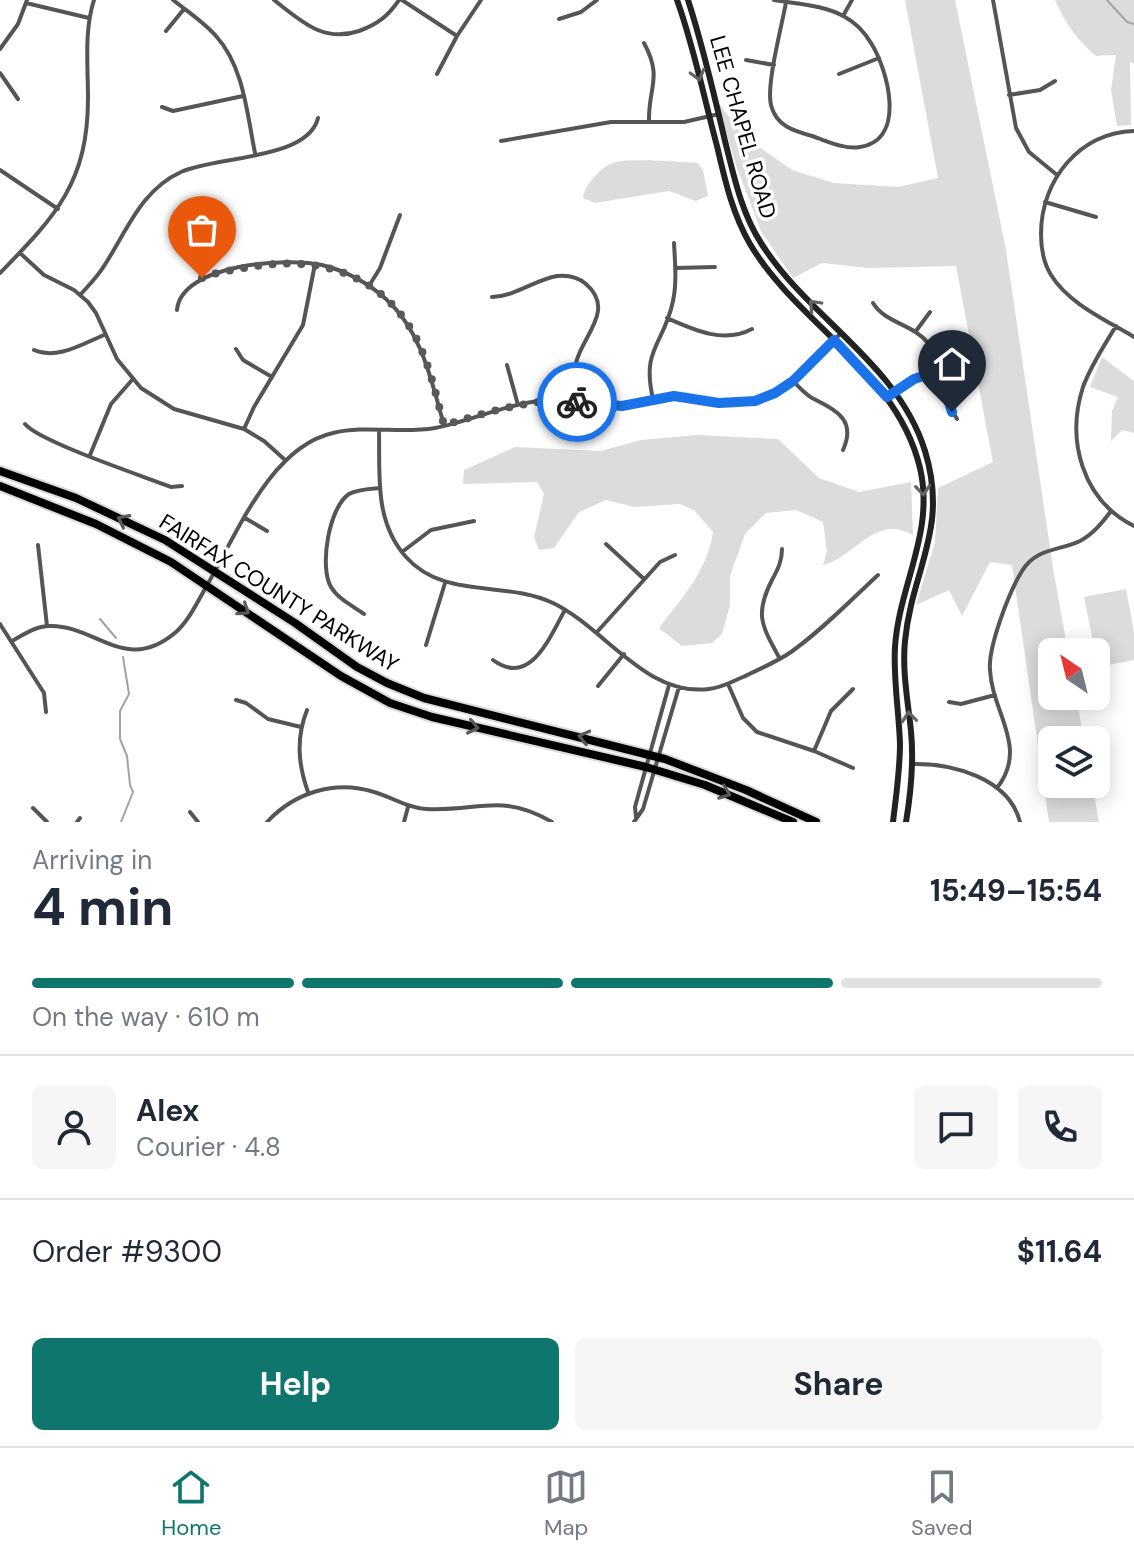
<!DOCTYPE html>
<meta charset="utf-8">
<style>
:root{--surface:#fff;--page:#f6f6f7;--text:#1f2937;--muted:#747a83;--line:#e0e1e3;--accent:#0f766e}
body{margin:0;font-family:"DM Sans",sans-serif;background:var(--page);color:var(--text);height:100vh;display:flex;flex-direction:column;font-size:30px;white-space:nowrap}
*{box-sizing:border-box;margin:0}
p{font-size:26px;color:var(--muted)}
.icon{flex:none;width:44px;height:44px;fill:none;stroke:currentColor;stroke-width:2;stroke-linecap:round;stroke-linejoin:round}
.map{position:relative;height:822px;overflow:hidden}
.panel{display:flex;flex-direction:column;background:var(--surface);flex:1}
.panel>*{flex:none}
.needle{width:52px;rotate:325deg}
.buttons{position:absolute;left:1038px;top:638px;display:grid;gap:16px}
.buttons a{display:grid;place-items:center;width:72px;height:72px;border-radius:12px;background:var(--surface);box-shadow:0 4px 20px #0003;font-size:40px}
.pin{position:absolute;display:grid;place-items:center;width:68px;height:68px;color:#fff;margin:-82px -34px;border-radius:50% 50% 50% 0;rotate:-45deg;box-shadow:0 0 8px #0007}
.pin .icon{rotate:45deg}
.courier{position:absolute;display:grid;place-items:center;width:80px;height:80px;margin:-40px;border:6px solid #1a73e8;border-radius:50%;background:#fff;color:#222;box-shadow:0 2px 10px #0007}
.headline em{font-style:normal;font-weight:700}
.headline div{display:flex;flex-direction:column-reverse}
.headline{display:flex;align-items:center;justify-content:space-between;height:136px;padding:0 32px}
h1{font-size:52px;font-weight:700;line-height:60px}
.bar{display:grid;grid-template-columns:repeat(4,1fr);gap:12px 8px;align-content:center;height:96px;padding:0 32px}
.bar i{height:10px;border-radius:6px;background:var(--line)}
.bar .selected{background:var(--accent)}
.bar p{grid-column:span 4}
.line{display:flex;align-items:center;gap:20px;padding:0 32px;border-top:2px solid var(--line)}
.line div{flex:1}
.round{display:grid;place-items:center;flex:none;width:84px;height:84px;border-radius:12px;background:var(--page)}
.action{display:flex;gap:16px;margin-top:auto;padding:16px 32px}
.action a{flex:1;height:92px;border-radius:12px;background:var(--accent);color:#fff;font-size:32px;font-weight:700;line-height:92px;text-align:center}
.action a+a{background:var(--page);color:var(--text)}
.dock{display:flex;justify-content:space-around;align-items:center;height:112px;border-top:2px solid var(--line);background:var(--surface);font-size:22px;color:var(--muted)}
.dock a{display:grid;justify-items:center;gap:4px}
.dock .selected{color:var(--accent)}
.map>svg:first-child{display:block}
.green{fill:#dcdcdc}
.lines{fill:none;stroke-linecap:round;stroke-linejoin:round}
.stream{stroke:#a3a3a3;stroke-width:2}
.highway-casing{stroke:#dbdbdb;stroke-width:12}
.street{stroke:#555;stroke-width:4}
.secondary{stroke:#222;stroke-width:6}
.highway{stroke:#000;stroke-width:8}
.oneway{stroke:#646464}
.oneway2{stroke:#595959}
.done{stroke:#595959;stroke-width:8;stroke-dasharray:0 14.4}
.route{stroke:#1a73e8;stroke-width:10}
.labels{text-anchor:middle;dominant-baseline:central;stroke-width:7;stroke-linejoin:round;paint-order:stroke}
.street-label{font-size:22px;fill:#000;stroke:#fff}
</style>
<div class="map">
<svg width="1134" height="822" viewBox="0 0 1134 822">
<rect width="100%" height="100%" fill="#fff"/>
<!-- green -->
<path class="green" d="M905,0H955L1006,250L1053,568L1068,652H1052V696H1076L1084,740H1052V784H1092L1099,822H1049L1012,565L990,562L962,616L949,590L916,605L935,542L938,488L993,462L956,266L868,268L822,263L793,278L761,231L736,165L716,99L742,135L792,170L834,183L898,187L938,178Z
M1055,0H1134V64L1130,62L1131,125L1117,126L1111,90L1116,55L1096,56C1077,40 1065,23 1055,0Z
M649,160L698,163L703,170L708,196L696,201L669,191L595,203L583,198C584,191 586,187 591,181C610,157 621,161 649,160Z
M1102,357L1134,381V433L1122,430L1111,441L1112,411L1118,397L1090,387Z
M697,435L778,439L819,478L859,492L911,482L913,535C876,513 855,557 823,565L827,551L823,522L796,510L766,513L745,534L730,576V605L722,634L712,643L682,646L659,628C681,599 708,570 713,532L694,510L680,504L635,507L606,500L579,512L554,548L539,550L534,537L544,494L537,482L463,484L464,470L515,447L601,451L641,440Z
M1126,589L1134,632V660L1098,667L1084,597Z"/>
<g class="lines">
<!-- stream -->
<path class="stream" d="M1107,0L1127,22L1134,24
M100,619L116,638
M121,822L133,792L130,785L127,756L120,739V711L129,694L123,657"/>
<defs>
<path id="highway" d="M0,471L76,498L165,540L295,623L357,667L387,683L424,698L665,759L746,790L816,822
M0,486L96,524L171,562L341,676L390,703L432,717L646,767L705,785L793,822"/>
</defs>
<!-- highway casing -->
<use href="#highway" class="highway-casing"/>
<!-- street -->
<path class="street" d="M173,0C187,11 204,22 216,36C244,67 247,114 255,153
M274,0C301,21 323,43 359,31C378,24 388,16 399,0
M402,0L457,36
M774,0C797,4 825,5 845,17C856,23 865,33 871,43C888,70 907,140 860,147C845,150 827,141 812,136C794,131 776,126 771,105C766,84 782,26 786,2
M993,0L1016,128L1029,152L1057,175
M26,3L89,18
M843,16L852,0
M559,19L581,12L597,0
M166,31L184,9
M644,43C663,78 648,87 649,122
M0,49L18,24L27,0
M746,60L774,65
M0,73L18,99
M437,74L457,36L481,0
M839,74L879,58
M1009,95L1040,90L1055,81
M162,107L173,111L243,96
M1134,131C1079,133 1041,180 1041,234C1041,248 1043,262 1051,275C1069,304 1106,320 1134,337
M501,141L611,122H684L719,114
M0,170L58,209
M1045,202L1096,217
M20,253L44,275L74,290L88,302L96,313L117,359L141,388L174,409L244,429L264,441L284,459
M675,268L715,267
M0,273C56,216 88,182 88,98C88,65 84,31 94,0
M369,286L380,268L400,215
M81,294C89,285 98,276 104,266C127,231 141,190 181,172C216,156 308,160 318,118
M492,297C516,296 534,280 557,276C567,275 578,277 586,284C616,310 582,336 576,363C573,375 573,388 572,401
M873,303C885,323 913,324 928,343C944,364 942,396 957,419
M177,310C181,264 287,257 322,265C346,271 368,283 386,299C422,332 431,380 444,425
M667,318C694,330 724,344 752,329
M1116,326C1104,346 1091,365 1083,387C1066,440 1082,500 1134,526
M916,331L930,312
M236,349L243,360L272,377
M34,350C57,360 82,344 104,335
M507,365L518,405
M793,381C799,387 805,394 812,398C835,410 857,419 843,450
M887,397L914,379L939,371
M653,399C641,348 664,345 673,301C677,283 675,262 674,243
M25,424C40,442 143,476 171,487L182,486
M244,429L254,407L303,325L315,264
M379,430C380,475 374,521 406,557C444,600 505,580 553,603C605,628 646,697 709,689C721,688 731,682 743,677C759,669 777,662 791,652C822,630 850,601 878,575
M90,455L111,404L132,380
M245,518L267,531
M606,544L644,579
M38,545L47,626
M402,552L431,530L474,521
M364,614C353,606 338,599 331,587C319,567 329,507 349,494C358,489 369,489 380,488
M0,624L44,693L46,712
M597,632L660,562L675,555
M12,641C24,634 36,626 50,626C96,625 126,675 176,632C189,620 197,603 206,587C236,536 270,447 333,433C366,425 402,434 435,428C475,420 512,401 553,400C577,400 601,407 625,406C644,404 660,396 679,396C712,397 734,410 768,396C797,384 819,355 841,333
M426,645L445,583
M780,659C762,626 754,615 772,580C778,569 782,561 782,549
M493,660C531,688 550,636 565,610
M728,684L743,718L757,732L814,751L853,768
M598,686L624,654
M236,700L246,703L268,719L301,727
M949,702L961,704L995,695
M307,710C296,738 298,764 308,792
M814,751L831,711L853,689
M912,764C952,763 1009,778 1020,822
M997,788C1029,747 992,713 990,670C988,647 1009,592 1022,571C1036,548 1059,551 1080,541C1093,534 1102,523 1111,511
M33,808L47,822
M190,812L198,822
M636,817L635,807L669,685
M77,822L80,818
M267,822C295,792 335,780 374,792C392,797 407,808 426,809C478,812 501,792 552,822
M404,822L408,807
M634,822L643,809L679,687"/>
<!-- secondary -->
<path class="secondary" d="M677,0C694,47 704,98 717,146C725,180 732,213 750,244C798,325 897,371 920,468C935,532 899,585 895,647C893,679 899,711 900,744C900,770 896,796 893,822
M688,0C703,46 714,94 725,141C734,176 741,212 761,243C808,318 898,363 925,451C949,529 912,569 905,641C902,671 908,702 911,731C914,762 911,792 906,822"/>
<!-- highway -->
<use href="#highway" class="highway"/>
</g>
<!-- one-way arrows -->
<defs><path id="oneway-chevron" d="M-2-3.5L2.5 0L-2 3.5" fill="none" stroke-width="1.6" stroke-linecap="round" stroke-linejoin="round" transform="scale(2)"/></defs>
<g class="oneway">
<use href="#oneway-chevron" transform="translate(698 75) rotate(75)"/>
<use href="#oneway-chevron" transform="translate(814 305) rotate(-134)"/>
<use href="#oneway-chevron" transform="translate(923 490) rotate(85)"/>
<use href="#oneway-chevron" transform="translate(909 717) rotate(-96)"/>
</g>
<g class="oneway2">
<use href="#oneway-chevron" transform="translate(123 520) rotate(-153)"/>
<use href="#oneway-chevron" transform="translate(244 610) rotate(34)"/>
<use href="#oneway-chevron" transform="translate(473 727) rotate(12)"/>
<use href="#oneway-chevron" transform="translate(584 737) rotate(-166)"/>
<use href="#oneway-chevron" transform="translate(725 793) rotate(21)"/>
</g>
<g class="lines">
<!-- done -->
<path class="done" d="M202,278C217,272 234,270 250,267C318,255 382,273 416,338C430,365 436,396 444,425C488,413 531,397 577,402"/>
<!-- route -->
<path class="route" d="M577,402L622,406L674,396L719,403L755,401L775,393L793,381L834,340L887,397L914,379L939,371L952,412"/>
</g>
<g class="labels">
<!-- street labels -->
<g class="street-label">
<text transform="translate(743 127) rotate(74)">LEE CHAPEL ROAD</text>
<text transform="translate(279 593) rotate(32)">FAIRFAX COUNTY PARKWAY</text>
</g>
</g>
</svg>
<div class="buttons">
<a><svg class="needle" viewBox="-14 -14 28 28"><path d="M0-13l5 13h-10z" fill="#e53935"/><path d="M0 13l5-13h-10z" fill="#747a83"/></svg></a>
<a><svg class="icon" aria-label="layers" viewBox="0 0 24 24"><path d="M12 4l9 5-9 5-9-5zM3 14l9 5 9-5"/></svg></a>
</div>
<div class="pin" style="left:202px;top:278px;background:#ea580c"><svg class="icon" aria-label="bag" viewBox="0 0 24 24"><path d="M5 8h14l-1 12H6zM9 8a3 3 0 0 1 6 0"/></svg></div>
<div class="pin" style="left:952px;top:412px;background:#1f2937"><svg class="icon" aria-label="home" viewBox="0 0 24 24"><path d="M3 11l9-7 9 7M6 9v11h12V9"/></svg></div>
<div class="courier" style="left:577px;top:402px"><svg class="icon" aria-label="bike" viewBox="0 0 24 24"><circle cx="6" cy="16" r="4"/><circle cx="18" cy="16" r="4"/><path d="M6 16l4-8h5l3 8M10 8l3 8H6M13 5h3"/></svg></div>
</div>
<section class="panel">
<div class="headline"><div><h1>4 min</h1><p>Arriving in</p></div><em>15:49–15:54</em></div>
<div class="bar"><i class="selected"></i><i class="selected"></i><i class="selected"></i><i></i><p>On the way · 610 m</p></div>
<div class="line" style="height:144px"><a class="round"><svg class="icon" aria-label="person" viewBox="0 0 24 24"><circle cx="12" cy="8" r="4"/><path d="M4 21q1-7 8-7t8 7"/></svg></a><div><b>Alex</b><p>Courier · 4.8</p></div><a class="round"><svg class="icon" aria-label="chat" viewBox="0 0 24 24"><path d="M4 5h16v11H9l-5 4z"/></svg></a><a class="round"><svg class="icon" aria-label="phone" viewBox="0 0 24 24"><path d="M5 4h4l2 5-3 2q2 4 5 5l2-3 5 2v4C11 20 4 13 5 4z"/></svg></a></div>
<div class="line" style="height:104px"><div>Order #9300</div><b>$11.64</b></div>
<div class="action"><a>Help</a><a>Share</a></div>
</section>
<nav class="dock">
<a class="selected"><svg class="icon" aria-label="home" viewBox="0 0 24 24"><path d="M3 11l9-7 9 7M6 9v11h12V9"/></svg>Home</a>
<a><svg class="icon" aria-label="map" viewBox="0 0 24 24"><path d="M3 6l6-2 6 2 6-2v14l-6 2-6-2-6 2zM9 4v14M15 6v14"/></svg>Map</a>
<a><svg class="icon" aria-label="saved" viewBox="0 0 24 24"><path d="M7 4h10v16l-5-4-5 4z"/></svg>Saved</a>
</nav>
